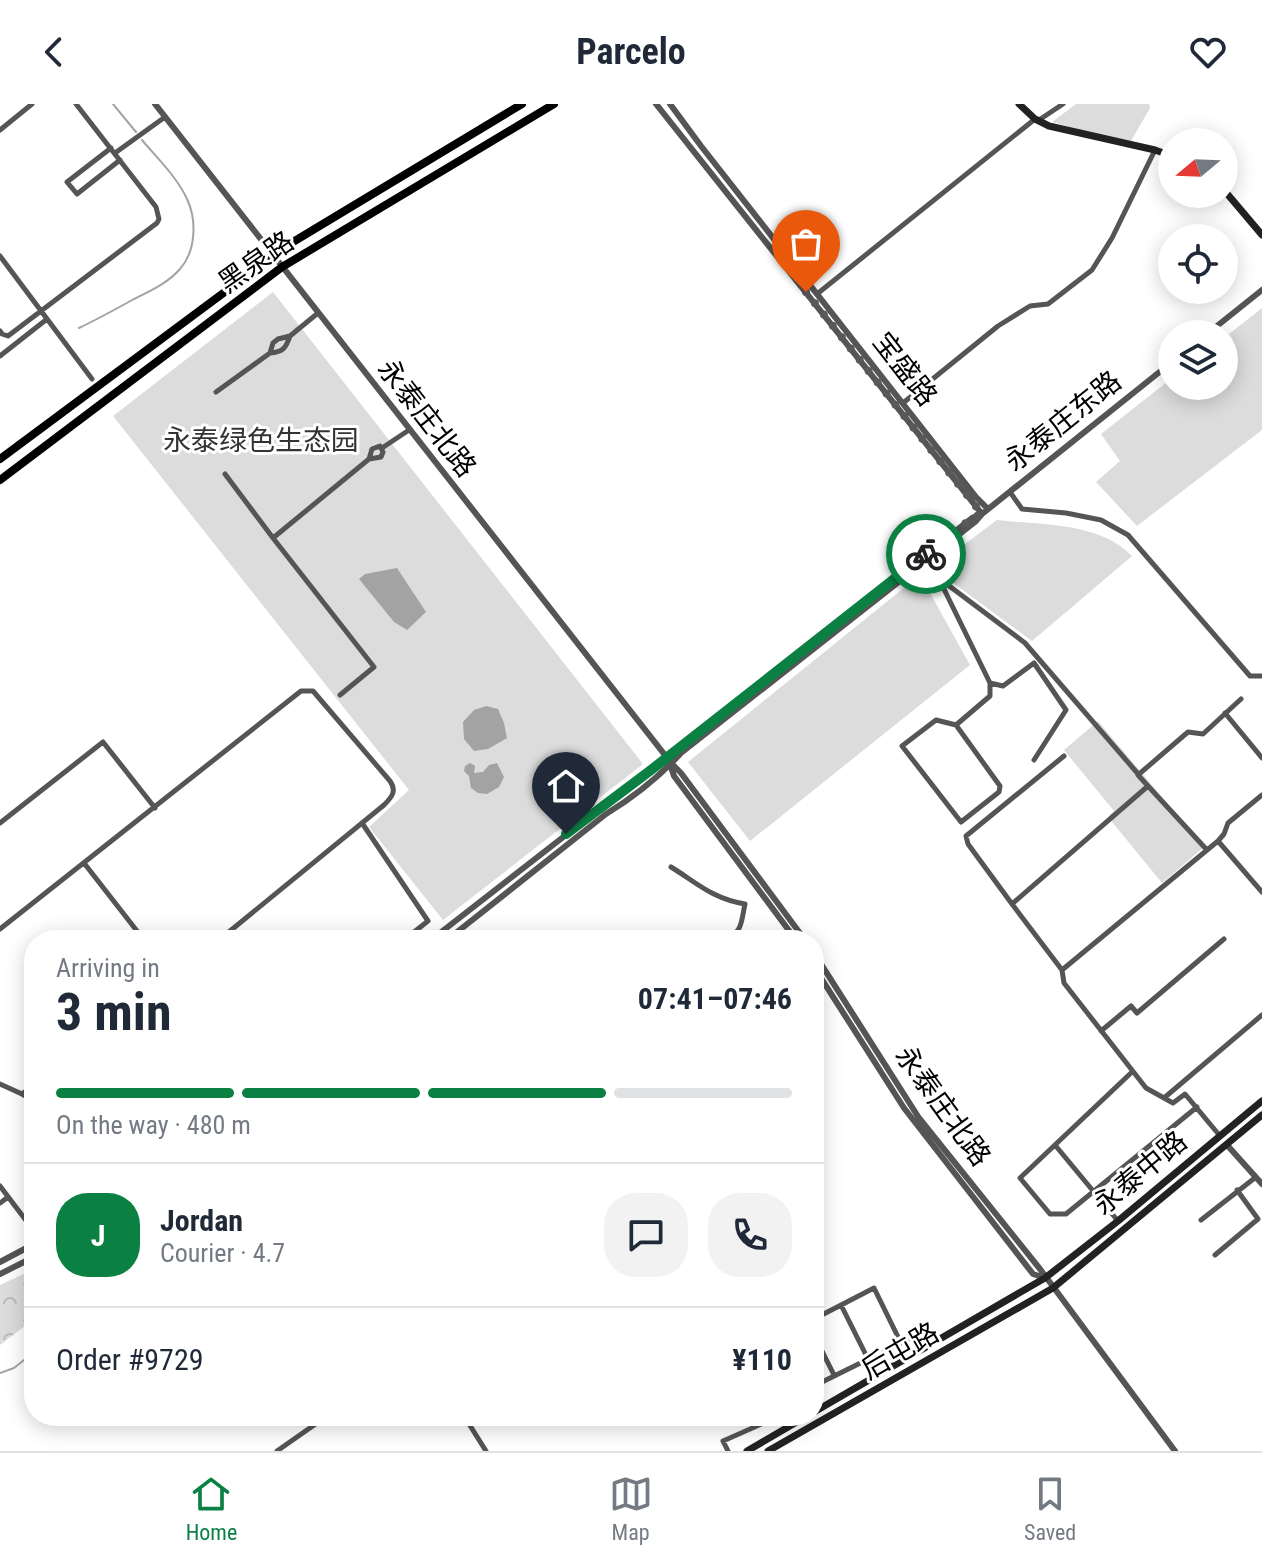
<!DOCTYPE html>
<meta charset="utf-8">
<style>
:root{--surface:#fff;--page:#f2f2f3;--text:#1f2937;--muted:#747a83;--line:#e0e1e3;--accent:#0b8043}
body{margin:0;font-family:"Roboto Condensed","Noto Sans SC",sans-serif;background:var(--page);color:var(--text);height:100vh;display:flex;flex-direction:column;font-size:30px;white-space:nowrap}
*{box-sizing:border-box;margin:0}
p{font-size:26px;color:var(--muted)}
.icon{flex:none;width:44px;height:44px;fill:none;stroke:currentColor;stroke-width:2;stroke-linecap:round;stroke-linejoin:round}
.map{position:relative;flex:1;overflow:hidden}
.side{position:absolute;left:24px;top:826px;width:800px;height:496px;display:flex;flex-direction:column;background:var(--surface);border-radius:32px;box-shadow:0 4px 20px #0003}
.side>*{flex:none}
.needle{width:52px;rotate:251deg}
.fabs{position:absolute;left:1158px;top:24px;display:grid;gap:16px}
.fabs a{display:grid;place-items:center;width:80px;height:80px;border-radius:50%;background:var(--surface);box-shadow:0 4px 20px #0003;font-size:40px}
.pin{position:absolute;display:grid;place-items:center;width:68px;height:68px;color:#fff;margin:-82px -34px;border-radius:50% 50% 50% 0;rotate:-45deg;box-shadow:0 0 8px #0007}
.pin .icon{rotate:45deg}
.courier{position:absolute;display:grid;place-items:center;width:80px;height:80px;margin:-40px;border:6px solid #0b8043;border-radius:50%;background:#fff;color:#222;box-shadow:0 2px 10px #0007}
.summary em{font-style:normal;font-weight:700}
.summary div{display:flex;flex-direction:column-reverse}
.summary{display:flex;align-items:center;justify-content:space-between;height:136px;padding:0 32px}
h1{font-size:52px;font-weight:700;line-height:60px}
.bar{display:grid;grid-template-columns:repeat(4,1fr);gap:12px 8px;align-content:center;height:96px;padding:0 32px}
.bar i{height:10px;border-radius:6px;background:var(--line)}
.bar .on{background:var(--accent)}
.bar p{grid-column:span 4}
.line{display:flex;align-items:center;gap:20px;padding:0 32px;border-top:2px solid var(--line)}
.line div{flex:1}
.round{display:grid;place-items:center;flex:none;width:84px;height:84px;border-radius:32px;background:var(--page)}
header{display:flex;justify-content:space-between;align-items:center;height:104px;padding:0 32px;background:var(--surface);font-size:36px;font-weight:700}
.tab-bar{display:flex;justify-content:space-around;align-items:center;height:112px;border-top:2px solid var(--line);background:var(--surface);font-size:22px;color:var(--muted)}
.tab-bar a{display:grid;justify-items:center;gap:4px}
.tab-bar .on{color:var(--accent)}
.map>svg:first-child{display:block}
.green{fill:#dcdcdc}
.forest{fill:url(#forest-crowns)}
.water{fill:#a3a3a3}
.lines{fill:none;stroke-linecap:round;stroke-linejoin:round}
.stream{stroke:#a3a3a3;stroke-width:2}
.minor{stroke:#555;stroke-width:5}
.tertiary{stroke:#555;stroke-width:6}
.secondary{stroke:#222;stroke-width:7}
.primary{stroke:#000;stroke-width:8}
.done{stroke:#595959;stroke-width:8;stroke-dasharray:0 14.4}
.route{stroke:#0b8043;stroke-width:10}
.labels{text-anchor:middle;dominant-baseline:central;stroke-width:6;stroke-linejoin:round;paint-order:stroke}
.street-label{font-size:28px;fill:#000;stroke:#fff}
.park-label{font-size:28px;fill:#333;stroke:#fff}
</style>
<header><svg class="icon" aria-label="back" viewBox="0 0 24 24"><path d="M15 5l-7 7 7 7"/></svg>Parcelo<svg class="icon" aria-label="heart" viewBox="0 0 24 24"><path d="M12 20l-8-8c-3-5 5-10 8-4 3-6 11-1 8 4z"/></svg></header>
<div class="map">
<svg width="1262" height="1347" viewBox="0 0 1262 1347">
<defs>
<pattern id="forest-crowns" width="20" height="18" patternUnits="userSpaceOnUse" patternTransform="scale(2)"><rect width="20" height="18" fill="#dcdcdc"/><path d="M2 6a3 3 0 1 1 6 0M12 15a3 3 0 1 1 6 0" fill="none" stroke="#bbb"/></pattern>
</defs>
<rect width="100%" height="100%" fill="#fff"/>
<!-- green -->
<path class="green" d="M1076,0H1149L1150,4L1131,37L1091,29L1052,18Z
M273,188L643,660L443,816L369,723L409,686L113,312Z
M1262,204V326L1137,422L1096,378L1120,357L1101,330L1172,274V282H1224V234Z
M997,416C1041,421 1100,418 1132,452L1032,537L933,464Z
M920,471L970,561L750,737L688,658Z
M1098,617L1204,743L1162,779L1108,713L1114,707L1064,646Z"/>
<!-- forest -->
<path class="forest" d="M34,1165V1215L0,1241V1181Z"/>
<!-- water -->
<path class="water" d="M397,464L426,508L407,526L394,518L359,475L365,470Z
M486,602L498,605L504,619L507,634L488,645L474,647L464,635L463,618L474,606Z
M470,659L475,662L474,669L483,668L489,661L497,659L504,673L499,683L487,690L478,689L471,684L469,672L464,667L465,662Z"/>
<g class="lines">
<!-- stream -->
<path class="stream" d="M113,0L136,28
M79,224C98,215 116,205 134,195C150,187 168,179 180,165C196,147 197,116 187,95C177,73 157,54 142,36
M0,1269L14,1264L34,1248"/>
<!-- minor -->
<path class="minor" d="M1039,16L1063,0
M0,26L32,0
M111,44L67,78L77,90L120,56
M115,49L165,13
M0,152L92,275
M817,190L1035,15
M0,227L2,230L8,232L157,119L159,115L156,103L76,0
M290,232C286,244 283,248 270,249L273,239L278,235L290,232L318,209
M0,252L47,215
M216,288L270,249
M903,299L998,222L1030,202L1048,200L1092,166L1112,134L1155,46
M380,342L383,348L381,353L369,355L372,345Z
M382,344L409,326
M225,370L273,434L369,355
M1010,388L1022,405L1066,409L1101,416L1128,431L1250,572H1262
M273,434L374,563L340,591
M920,460L1025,539L1139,671
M941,479L990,579L1003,582L1034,559L1066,606L1034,656
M1225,609L1262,654
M956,621L936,616L902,642L961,718L999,688L1000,682L956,621L990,592V579
M1148,682L1207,746
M0,719L103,638L155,704
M362,719L428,817L404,836
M1218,737L1262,788
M84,759L144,836
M671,763C697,779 713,795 745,800C741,818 743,828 725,836
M1012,800L968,740L966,732L1064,652
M0,825L301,587H313L390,677C397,687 392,693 384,701L219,836
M1062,866L1012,800L1148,682L1138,671L1188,628L1203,630L1241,595
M1101,927L1131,902L1137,909L1224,835
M1132,968L1020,1074L1050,1110H1066L1197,1003
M0,980L22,990L34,981
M22,990L34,997
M1164,994L1262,911
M1220,1032L1185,990L1173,999L1146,984L1064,879L1062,866L1218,737L1224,730L1228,719L1262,691
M1055,1041L1118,1117
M0,1082L34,1127
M0,1099L8,1093
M1201,1116L1256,1073
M1215,1151L1258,1115L1237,1086
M841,1201L868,1255
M814,1215L874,1184L901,1239
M814,1231L834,1271
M814,1282L919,1230
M464,1312L486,1347
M277,1347L327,1312
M728,1347L723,1337L766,1318L770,1312"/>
<!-- tertiary -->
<path class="tertiary" d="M155,0L672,660L681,669L805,836
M656,0L982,410
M670,0L701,42L976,393L988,405
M1207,230L1262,186
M670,660L674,672L796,836
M431,836L589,713L651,666L972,414L981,410
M447,836L606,710C634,693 658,674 681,649L975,418L982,410L1172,258
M814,849L919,1014L1040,1165L1175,1347
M814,863L904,1004L1033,1170L1045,1174
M1227,1041L1262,1080
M0,1158L34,1140
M0,1170L34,1153"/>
<!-- secondary -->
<path class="secondary" d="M1019,0L1035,15L1049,22L1155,46L1172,52
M1224,86L1262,131
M814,1308L1045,1174L1118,1117L1262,997
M747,1347L807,1312
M768,1347L1053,1184L1262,1011"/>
<!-- primary -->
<path class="primary" d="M0,355L288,141L522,0
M0,376L282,163L554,0"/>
</g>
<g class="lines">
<!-- done -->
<path class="done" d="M806,188L982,410L972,414L926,450"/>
<!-- route -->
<path class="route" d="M566,730L651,666L926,450"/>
</g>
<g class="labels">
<!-- street labels -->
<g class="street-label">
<text transform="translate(256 158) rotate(-35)">黑泉路</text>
<text transform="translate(905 265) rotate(52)">宝盛路</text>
<text transform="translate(427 314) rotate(52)">永泰庄北路</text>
<text transform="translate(1063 317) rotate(-39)">永泰庄东路</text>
<text transform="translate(943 1002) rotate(54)">永泰庄北路</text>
<text transform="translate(1140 1069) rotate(-40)">永泰中路</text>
<text transform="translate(900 1247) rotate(-30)">后屯路</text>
</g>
<!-- park labels -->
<g class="park-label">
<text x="261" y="336">永泰绿色生态园</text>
</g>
</g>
</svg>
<div class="fabs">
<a><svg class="needle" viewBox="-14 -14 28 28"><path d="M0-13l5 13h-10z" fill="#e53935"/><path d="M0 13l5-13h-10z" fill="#747a83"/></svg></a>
<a><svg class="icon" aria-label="locate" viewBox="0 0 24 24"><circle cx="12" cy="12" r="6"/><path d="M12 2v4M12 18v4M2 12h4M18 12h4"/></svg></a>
<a><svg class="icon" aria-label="layers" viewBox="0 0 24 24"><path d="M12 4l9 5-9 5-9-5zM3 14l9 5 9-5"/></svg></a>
</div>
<div class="pin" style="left:806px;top:188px;background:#ea580c"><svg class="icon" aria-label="bag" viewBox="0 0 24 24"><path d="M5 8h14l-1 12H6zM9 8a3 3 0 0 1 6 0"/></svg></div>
<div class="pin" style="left:566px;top:730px;background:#1f2937"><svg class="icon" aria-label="home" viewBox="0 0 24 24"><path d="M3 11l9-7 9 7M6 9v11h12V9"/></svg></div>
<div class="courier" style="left:926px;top:450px"><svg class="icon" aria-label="bike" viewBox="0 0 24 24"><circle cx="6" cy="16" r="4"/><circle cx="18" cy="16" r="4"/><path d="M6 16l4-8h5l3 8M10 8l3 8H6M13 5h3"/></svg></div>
<section class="side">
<div class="summary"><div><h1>3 min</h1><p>Arriving in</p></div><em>07:41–07:46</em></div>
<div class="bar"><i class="on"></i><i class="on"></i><i class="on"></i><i></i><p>On the way · 480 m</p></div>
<div class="line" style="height:144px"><b class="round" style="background:var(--accent);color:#fff">J</b><div><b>Jordan</b><p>Courier · 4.7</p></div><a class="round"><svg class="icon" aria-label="chat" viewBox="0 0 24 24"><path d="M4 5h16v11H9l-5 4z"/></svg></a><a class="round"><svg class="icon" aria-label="phone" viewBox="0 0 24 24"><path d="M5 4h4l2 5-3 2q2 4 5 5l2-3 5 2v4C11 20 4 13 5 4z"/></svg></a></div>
<div class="line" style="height:104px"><div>Order #9729</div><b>¥110</b></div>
</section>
</div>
<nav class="tab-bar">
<a class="on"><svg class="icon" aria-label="home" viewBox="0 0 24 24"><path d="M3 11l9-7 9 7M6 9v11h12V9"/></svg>Home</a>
<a><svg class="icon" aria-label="map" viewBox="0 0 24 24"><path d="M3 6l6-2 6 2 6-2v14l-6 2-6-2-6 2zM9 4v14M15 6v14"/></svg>Map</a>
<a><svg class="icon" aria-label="saved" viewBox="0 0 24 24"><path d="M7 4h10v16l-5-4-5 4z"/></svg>Saved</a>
</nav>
